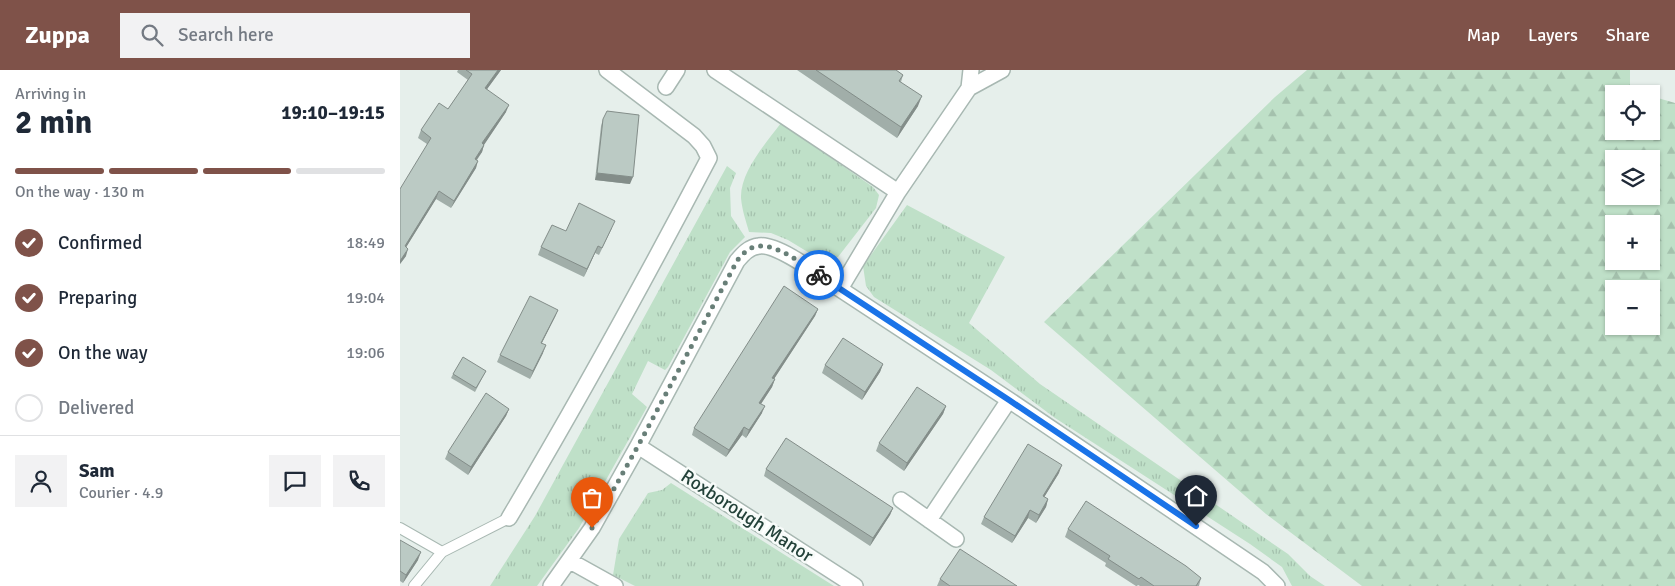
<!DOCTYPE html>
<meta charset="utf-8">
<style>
:root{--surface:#fff;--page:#f2f2f3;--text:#1f2937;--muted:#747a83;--line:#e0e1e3;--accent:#7f5249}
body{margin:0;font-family:Signika,sans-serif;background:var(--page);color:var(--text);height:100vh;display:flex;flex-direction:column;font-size:19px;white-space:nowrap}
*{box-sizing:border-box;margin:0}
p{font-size:16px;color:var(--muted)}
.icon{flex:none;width:28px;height:28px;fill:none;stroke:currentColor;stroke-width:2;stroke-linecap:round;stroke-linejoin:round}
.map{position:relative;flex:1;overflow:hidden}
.details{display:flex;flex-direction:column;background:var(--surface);width:400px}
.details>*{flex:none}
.tools{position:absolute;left:1205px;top:15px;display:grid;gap:10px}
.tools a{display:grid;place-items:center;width:55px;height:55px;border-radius:0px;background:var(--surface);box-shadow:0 1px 4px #0004;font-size:25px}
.pin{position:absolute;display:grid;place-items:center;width:42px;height:42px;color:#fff;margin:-51px -21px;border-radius:50% 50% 50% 0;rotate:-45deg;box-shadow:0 0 5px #0007}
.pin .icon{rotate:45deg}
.courier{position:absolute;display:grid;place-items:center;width:50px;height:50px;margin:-25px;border:4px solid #1a73e8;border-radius:50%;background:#fff;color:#222;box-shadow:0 1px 6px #0007}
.headline em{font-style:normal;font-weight:700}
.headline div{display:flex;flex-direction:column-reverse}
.headline{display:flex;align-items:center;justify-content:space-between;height:85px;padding:0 15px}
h1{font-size:32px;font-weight:700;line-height:38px}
.bar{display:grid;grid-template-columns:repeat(4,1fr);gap:8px 5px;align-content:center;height:60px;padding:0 15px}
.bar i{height:6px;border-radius:4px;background:var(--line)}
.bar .current{background:var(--accent)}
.bar p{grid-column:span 4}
.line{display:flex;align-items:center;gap:12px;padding:0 15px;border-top:1px solid var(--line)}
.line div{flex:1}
.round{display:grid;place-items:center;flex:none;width:52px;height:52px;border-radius:0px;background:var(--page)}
ol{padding:0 15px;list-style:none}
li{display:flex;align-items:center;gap:15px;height:55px}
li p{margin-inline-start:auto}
li .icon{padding:5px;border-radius:50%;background:var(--accent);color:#fff;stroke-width:4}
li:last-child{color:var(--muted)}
li i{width:28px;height:28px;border:2px solid var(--line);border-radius:50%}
header{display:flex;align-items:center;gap:30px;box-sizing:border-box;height:70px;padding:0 25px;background:var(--accent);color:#fff}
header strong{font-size:24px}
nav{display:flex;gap:28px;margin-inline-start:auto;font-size:18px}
.search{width:350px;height:45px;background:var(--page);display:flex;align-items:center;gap:12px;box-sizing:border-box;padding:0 18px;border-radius:0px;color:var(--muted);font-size:19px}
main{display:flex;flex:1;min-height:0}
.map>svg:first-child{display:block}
.grass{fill:url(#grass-tufts)}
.forest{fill:url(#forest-firs);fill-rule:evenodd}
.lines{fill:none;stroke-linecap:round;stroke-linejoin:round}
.service-casing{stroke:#a8b8b2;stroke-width:12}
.minor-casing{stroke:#a8b8b2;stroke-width:18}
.service{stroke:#fff;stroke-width:10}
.minor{stroke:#fff;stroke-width:15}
.wall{fill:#a1aea9}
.shaded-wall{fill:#838d89}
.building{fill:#bbcac4;stroke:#838d89}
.done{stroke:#687f78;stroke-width:5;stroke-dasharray:0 9}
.route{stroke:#1a73e8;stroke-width:6}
.labels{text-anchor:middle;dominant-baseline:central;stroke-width:5;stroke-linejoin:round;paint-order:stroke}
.street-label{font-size:19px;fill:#24423a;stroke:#f7fbf9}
</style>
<header>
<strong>Zuppa</strong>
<div class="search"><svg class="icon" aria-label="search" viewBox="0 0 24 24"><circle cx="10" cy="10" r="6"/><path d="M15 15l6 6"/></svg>Search here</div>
<nav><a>Map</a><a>Layers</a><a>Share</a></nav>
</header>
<main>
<section class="details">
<div class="headline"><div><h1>2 min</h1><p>Arriving in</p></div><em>19:10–19:15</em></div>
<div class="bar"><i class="current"></i><i class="current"></i><i class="current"></i><i></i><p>On the way · 130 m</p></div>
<ol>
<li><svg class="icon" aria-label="check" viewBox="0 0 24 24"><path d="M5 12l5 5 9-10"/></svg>Confirmed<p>18:49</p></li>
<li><svg class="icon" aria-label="check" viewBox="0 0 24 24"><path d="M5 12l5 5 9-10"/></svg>Preparing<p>19:04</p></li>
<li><svg class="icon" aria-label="check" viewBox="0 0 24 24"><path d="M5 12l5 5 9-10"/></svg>On the way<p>19:06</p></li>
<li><i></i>Delivered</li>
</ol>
<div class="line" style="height:90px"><a class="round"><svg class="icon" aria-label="person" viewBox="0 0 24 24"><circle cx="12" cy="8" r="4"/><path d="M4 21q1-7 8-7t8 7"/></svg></a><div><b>Sam</b><p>Courier · 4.9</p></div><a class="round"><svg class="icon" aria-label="chat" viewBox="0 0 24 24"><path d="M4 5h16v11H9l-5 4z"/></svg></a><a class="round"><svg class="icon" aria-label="phone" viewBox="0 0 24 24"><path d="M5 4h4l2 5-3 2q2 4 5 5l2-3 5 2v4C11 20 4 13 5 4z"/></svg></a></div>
</section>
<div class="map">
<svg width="1275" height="516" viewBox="0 0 1275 516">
<defs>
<pattern id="grass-tufts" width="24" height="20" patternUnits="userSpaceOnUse" patternTransform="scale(1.25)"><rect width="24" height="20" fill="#bfe0c8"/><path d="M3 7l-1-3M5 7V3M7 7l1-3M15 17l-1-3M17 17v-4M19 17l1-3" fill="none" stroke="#a4c1ad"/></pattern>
<pattern id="forest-firs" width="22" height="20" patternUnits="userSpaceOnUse" patternTransform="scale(1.25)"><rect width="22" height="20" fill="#bfe0c8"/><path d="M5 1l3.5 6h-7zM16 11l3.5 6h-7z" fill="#a4c1ad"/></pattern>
</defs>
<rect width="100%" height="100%" fill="#e6efeb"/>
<!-- grass -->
<path class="grass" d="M381,53L473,117L479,125L476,138L438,187L421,190L388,170L371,163L349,162C346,151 342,140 341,128C340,102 366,73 381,53Z
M327,96L336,103L330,118L331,146L345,167L330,182L268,297L265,300L248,291L232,324L247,337L179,458L137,516H90L135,446Z
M507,135L605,187L569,253L640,314L888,484L910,506L925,516H892L882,497L850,474L655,348L591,300L474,227L466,216L463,196Z
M271,413L434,516H235L213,505L219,469L248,423L262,420Z"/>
<!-- forest -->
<path class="forest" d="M907,0H1230V20L1243,24H1214V61H1251V26L1275,33V516H962L866,444L644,252L875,27ZM1214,89H1251V126H1214ZM1214,154H1251V191H1214ZM1214,219H1251V256H1214Z"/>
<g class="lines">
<defs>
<path id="service" d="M0,458L42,482L109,448
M14,516L42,482"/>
<path id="minor" d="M315,0L498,122
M571,0L569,18L498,122L440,219L609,330L863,502L877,516
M266,17L277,0
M569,18L602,0
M238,376L455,516
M501,430L556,469
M109,448C179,330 245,210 309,88L303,76L294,66L207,0
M529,450L609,330
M170,491L215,516
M151,516L192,458L238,376L337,191C343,184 349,177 359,176C378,173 423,208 440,219"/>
</defs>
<!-- service casing -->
<use href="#service" class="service-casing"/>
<!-- minor casing -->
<use href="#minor" class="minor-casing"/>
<!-- service -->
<use href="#service" class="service"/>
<!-- minor -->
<use href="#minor" class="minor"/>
</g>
<!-- wall -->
<path class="wall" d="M58,0H101L87,19L106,42L84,74V75L82,82L77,90L76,98L51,138L36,129L6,177V186L0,194L27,74L18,68L21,60L48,39L68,10L57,2Z
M397,0H496L503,5L501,12L518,36L497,68Z
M203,49L230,114L195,110L201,56Z
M212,158L199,185L195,183L184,207L138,185L141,177L166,161Z
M418,239L415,246L374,309H375L372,317L361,334L362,343L346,368L342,365L326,387L292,365L294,358Z
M158,240L155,247L142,273L143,283L130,309L97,292L100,285Z
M483,294L480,302L462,330L422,303L425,295Z
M86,301L75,322L51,308L53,304Z
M546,336L543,344L504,401L476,381L479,373Z
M109,339L106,346L68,405L45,389L48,382Z
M366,399L493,438L490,445L470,476L364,406Z
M659,403L644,427L648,429L646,437L636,453L628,448L612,473L581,454L584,447Z
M668,459L801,508L799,516H740L738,515L737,516H736L705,496L706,493L665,467Z
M0,470L18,490L3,513L0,511Z
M540,509L617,516H537Z"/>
<!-- shaded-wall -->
<path class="shaded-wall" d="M98,0H101L82,26L85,18Z
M522,26L518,36L497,68L501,57Z
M109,35L106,42L80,81L82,73Z
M84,75L82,82L72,96L75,89Z
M78,91L76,98L51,138L54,131Z
M197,103L233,107L230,114L195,110Z
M39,121L36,129L2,184L5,176Z
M198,176L195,183L184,207L187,199Z
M8,179L6,186L0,194V191Z
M418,239L415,246L370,315L372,308Z
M158,240L155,247L138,280L141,273Z
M146,275L143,283L130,309L133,301Z
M483,294L480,302L462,330L465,322Z
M375,309L372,317L357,340L359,333Z
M365,336L362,343L346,368L349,360Z
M546,336L543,344L504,401L507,393Z
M109,339L106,346L68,405L71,397Z
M344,357L342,365L326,387L329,380Z
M662,395L659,403L640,434L643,426Z
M648,429L646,437L636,453L639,445Z
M493,438L490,445L470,476L473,468Z
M630,440L628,448L612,473L615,466Z
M21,482L18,490L3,513L6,505Z"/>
<!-- building -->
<path class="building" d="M66,0H98L85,18L109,35L82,73L84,75L75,89L78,91L54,131L39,121L5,176L8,179L0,191V119L31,68L21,60L39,33L48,39L72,4Z
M416,0H496L503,5L499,11L522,26L501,57Z
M207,41L239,45L233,107L197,103L203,49Z
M179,133L215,151L202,178L198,176L187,199L141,177L152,155L166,161Z
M384,216L418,239L372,308L375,309L359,333L365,336L349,360L344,357L329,380L294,358Z
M130,226L158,240L141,273L146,275L133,301L100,285Z
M443,268L483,294L465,322L425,295Z
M63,287L86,301L76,318L53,304Z
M517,317L546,336L507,393L479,373Z
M86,323L109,339L71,397L48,382Z
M386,368L493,438L473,468L366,399Z
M628,374L662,395L643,426L648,429L639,445L630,440L615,466L584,447Z
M686,431L786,496L801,508L796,516H754L741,507L739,509L708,489L710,486L668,459Z
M0,470L21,482L6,505L0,501Z
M560,479L617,516H550L540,509Z"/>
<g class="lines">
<!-- done -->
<path class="done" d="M192,458L238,376L337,191C339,188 342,185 345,182C366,163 401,194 419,205"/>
<!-- route -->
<path class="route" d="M419,205L609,330L796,456"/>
</g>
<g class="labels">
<!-- street labels -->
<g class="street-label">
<text transform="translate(347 446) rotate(33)">Roxborough Manor</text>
</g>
</g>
</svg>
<div class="tools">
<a><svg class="icon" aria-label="locate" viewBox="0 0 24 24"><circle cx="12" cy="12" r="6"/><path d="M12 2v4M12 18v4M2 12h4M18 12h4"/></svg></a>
<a><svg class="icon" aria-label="layers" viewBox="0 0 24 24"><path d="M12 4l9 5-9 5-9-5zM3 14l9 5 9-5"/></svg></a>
<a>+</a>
<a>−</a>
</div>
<div class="pin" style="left:192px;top:458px;background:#ea580c"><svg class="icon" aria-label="bag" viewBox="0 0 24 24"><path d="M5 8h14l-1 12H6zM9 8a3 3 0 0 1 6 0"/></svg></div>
<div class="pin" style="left:796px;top:456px;background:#1f2937"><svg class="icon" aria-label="home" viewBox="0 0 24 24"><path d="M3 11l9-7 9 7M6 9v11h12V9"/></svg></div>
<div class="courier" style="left:419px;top:205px"><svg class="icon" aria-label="bike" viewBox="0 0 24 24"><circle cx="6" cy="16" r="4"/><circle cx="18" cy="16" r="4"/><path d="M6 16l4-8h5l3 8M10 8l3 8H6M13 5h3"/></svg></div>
</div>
</main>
